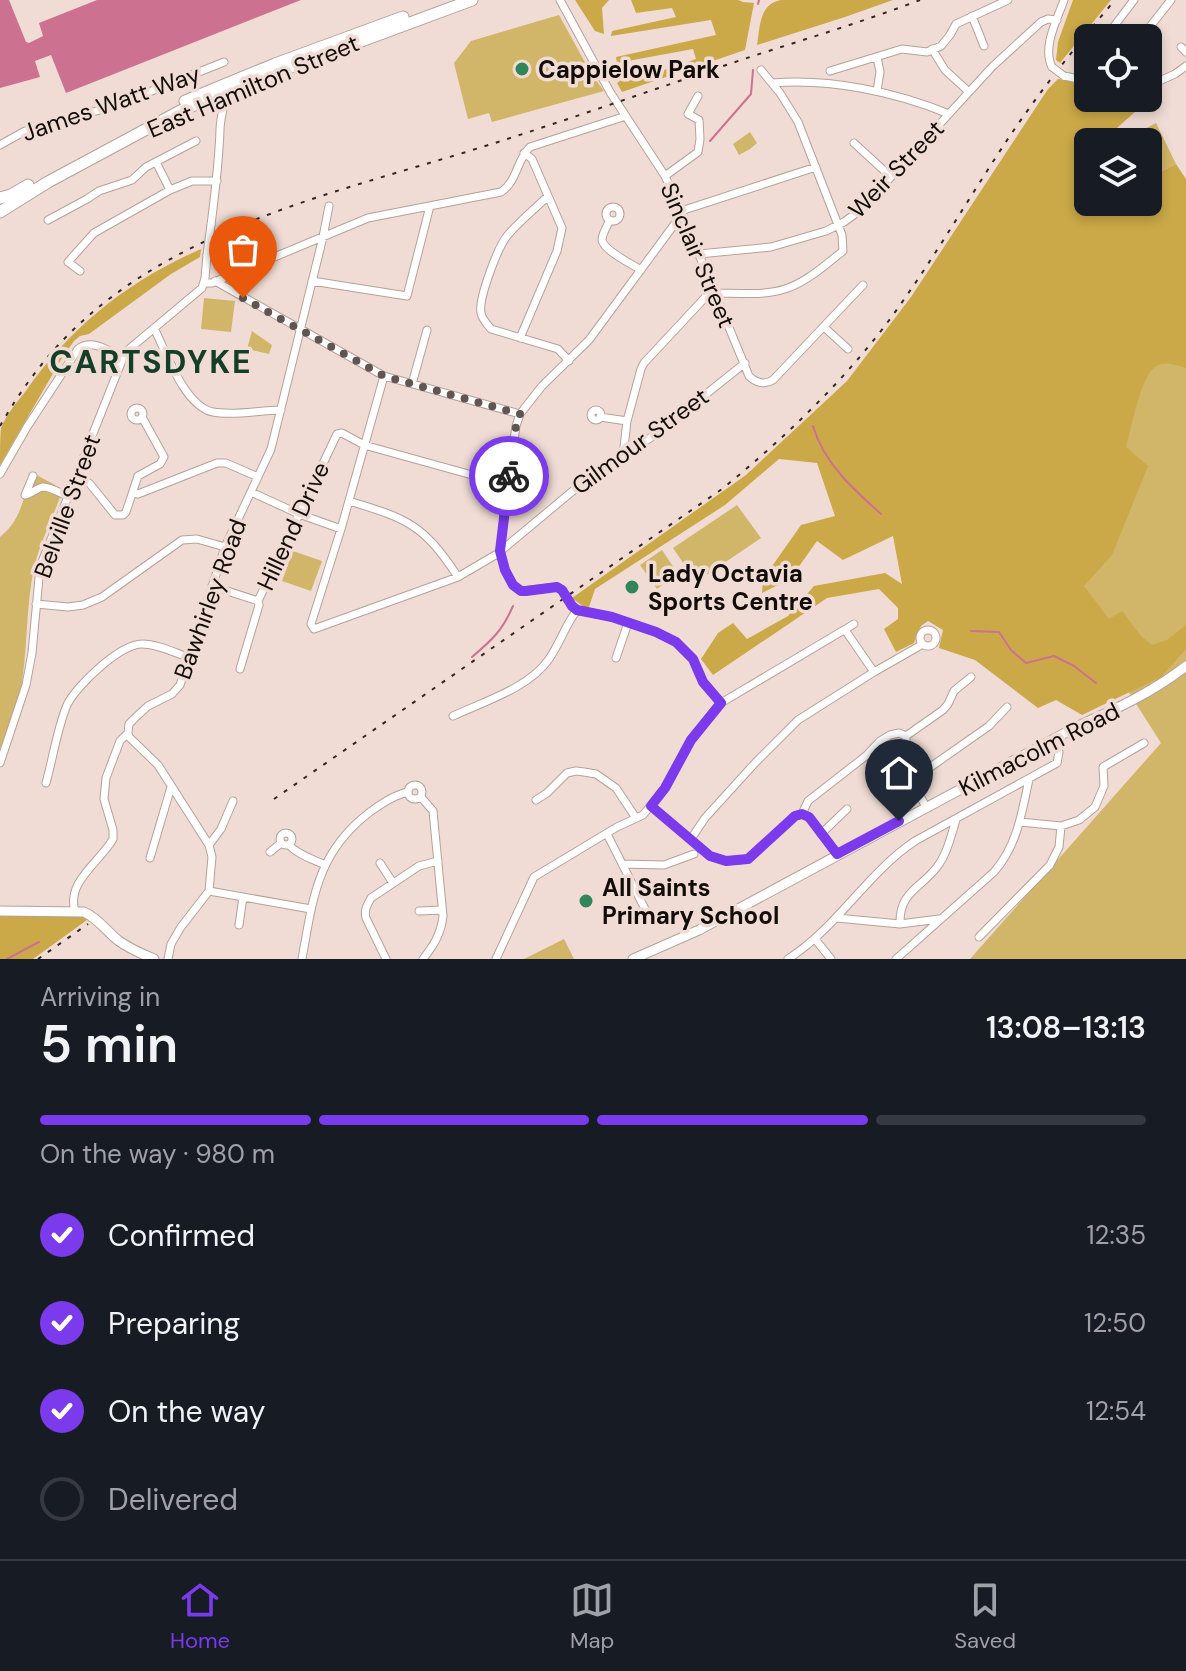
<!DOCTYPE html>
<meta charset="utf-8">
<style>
:root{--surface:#171b24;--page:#242831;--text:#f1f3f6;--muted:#9ea1a6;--line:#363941;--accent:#7c3aed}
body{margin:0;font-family:"DM Sans",sans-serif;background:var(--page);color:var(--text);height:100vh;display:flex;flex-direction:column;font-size:30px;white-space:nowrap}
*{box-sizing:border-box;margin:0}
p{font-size:26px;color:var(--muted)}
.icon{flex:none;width:44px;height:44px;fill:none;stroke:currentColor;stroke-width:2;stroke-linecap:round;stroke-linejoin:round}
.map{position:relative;height:959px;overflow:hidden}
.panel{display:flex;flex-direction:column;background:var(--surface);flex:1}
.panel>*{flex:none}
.buttons{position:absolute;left:1074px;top:24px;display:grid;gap:16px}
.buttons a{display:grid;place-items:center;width:88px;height:88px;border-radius:12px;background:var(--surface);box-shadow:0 4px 12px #0003;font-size:40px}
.pin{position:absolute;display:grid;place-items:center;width:68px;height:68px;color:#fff;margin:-82px -34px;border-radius:50% 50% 50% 0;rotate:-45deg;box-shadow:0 0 8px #0007}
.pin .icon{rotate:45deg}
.courier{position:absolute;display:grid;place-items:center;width:80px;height:80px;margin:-40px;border:6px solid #7c3aed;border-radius:50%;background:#fff;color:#222;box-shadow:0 2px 10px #0007}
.summary em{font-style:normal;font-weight:600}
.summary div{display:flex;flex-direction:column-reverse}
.summary{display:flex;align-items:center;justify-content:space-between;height:136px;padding:0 40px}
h1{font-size:52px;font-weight:600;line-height:60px}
.bar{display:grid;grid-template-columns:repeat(4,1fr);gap:12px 8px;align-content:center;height:96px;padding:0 40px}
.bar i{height:10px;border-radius:6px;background:var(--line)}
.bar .active{background:var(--accent)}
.bar p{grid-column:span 4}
ol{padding:0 40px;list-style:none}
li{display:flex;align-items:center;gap:24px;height:88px}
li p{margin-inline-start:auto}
li .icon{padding:8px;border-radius:50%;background:var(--accent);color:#fff;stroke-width:4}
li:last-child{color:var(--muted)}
li i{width:44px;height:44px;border:4px solid var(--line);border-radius:50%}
.tab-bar{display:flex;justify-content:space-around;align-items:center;height:112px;border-top:2px solid var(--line);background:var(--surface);font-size:22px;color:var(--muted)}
.tab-bar a{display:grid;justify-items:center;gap:4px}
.tab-bar .active{color:var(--accent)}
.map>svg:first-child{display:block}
.green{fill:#d1b568}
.forest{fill:#cba948}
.water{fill:#cd7190}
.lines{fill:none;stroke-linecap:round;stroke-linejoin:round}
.stream{stroke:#cd7190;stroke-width:2}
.minor-casing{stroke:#b5a29a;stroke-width:9}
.secondary-casing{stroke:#b5a29a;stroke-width:11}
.trunk-casing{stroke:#b5a29a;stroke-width:13}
.minor{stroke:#fff;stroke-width:7}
.secondary{stroke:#fff;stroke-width:9}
.trunk{stroke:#fff;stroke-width:11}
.rail{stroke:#302824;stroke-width:2;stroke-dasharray:4 8;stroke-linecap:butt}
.minor-bridge-casing{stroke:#b5a29a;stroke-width:9;stroke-linecap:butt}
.minor-bridge{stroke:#fff;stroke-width:7}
.done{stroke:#605551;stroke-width:8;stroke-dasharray:0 14.4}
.route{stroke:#7c3aed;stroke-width:10}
.poi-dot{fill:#308659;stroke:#f0dcd4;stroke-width:3}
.labels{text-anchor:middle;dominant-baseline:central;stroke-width:7;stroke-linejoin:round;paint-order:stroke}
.poi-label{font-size:24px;font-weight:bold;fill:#130d0a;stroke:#f0dcd4;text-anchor:start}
.street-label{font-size:24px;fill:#130d0a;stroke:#f0dcd4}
.district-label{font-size:32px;font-weight:bold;letter-spacing:2px;fill:#153e28;stroke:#f0dcd4}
</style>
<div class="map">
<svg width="1186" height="959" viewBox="0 0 1186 959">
<rect width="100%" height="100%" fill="#f0dcd4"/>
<!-- green -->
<path class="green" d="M559,15L592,75L604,91L492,122L489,113L468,119L454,63L471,41Z
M1156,123L1176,164L1148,178V142H1119Z
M750,132L757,143L750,149L739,155L733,144Z
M1186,261V959H970L1161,743L1063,589Z
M204,298L235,301L231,332L201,329Z
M252,331L272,345L269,354L247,349Z
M31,472L55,485L60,497C52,520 37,549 33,573C22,631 32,695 0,748V537C21,520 24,498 31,472Z
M737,505L761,538L696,582L673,548Z
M662,550L678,574L657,589L640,565Z
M293,551L322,561L311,591L282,581Z
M564,939L574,959H524Z"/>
<!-- forest -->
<path class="forest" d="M575,0H609L602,8L604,34L595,31Z
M631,0H738L743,2L754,3L745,50L622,92L617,83L624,78L646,76L696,59L693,49L617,63L616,57L716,35L711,20L611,36L612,31L676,17L672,8L636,13Z
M781,0H893L845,17L757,45C760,27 759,4 781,0Z
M1073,0H1111L1060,63L1056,60L1058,42Z
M1058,79L1088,84V98H1137L1135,112L1101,142H1088V156L1086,163L1088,167V202H1148V178L1176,164L1186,179V368C1176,365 1164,360 1155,367C1141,376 1131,429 1126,447L1148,466L1112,555L1084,586L1109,619L1122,611L1141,636L1152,645L1167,640L1186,625V649L1161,677L1082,715L1056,700L1038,708L975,660L939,648L943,630L928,621L921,626L914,643L896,652L884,629L898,619V608L879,589L827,598L713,675L701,659L718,633L733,623L747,639L788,616L814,586L885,573L902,584L893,536L843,560L817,541L790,579L762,593L763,579L801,525L835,516L817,463L779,459L725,505L595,589L588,610L572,598L746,475L847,381L911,297L1048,89Z
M201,249L200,257L171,274L89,334L80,336L74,341L62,358L0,465C0,454 0,438 1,428C6,415 17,402 25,392C71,326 128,281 201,249Z
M0,914L83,916L87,920L33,959H0Z"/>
<!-- water -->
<path class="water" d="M0,0H9L26,42L29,43L43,36L39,23L97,0H301L66,93L51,55L35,61L40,77L0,88Z"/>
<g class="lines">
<!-- stream -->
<path class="stream" d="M758,4L759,0
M710,141L751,94L753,70
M813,426C823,462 854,490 881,514
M971,631L999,632L1011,650L1026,663L1054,656L1074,666L1096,683
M472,657C492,640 502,631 513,606
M7,959L39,942"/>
<defs>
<path id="minor" d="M560,0L610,92L665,176L681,211L749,376C756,383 765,385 773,380L863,285
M972,16L984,46
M1105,38L1134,0
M1141,38L1171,0
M1181,47L1186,52
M932,49L945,70L969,92
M1083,66L1088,60
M1052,67C1042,47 1057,20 1064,0
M830,71L902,49L927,52L941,46L950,35L956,24L1008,0
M1064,76L1088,81
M772,83C829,78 896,92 949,114
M1148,86L1175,74L1186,66
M877,91L880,72L877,57
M854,143L891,177
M0,145L25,131L114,106L224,62
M156,162L170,190
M665,176L698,152L700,139L699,120L688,114L698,96
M548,196C535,209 519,221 507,236C498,247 478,299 481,313C482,319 487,324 491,329L558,349L569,361
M606 214a7 7 0 1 1 14 0a7 7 0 1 1-14 0Z
M681,211L816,167
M682,214L589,340L542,386L520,414L516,426L512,455L500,551L505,570L513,585L521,591L557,587L562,590L572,606L577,610L612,617L656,632L676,642L693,659L703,682L721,703
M48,220L87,199L99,191L132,180L146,167L196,141
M610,220C607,226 602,234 602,240C604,251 632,264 641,270
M211,225C215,193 219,162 220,130C220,117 225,106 225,93
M699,254L771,247L826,231L844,222L855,214L891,177L992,67L1041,22L1048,19L1057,20
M80,271L68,262L94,233L170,190L192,181H217
M215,281L384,376L520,414
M312,281L407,296L430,206
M204,283H212L368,218L501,192C517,182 517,159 530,147L626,116
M715,293C738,293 763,296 785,289C807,282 825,265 843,251L842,235L798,122L780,93L761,70
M824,327L848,349
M154,328C166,352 185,407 213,412C235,416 259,410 281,410
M520,338L557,251L562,228L532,159L524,153
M384,376L341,529L311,624L314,629L458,577L497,554L598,470L623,456L656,434L745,363
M412,384L427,330
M131 414a6 6 0 1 1 12 0a6 6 0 1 1-12 0Z
M591 415a5 5 0 1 1 10 0a5 5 0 1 1-10 0Z
M600,417L627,421
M623,456L627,421L641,369L644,363L713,289
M0,474L27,427L78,349C92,338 109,351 123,358
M77,475L90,484L115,515H123L126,512L138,476L160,464L164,457L142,417
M33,476L25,495C31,494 37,488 43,487C51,487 62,494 69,497
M251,492L299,514L341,529
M133,493L138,494L217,463H226L258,477
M349,501C408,519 423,524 458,577
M212,586L258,601
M36,604L68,607L83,605L102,597L182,540L197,539L225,547
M845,630L874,672
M920 638a8 8 0 1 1 16 0a8 8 0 1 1-16 0Z
M616,658L628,623
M240,669L259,605L258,601L337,434L342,433L364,445L508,485
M453,716C485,701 529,688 549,659C560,643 566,624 577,610
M128,733L129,737L158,765L209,845L212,857L209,891L181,927L171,944L168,959
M0,763L26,685L32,653L40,567L123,358L128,350L202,288L205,278L207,255
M912,780L989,726L1007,707
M46,783C53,758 57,729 67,705C76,686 120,644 142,644C158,644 175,653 190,658
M408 792a7 7 0 1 1 14 0a7 7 0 1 1-14 0Z
M421,797L433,811L443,916C441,934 434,945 423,959
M536,800L547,793L567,773L576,771L584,772L596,774L616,788L636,818
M651,806L710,856L726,861L748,859L795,816L802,814L808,801L867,755L880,741L890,735L899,733L906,736
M926,807L906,770V736L943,710L948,704L954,691L971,677
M802,814L809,817L837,854
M1020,822L1061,826L1079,820L1095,807L1104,786L1103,767L1144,743
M280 839a6 6 0 1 1 12 0a6 6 0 1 1-12 0Z
M607,834L647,913
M821,834L847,809
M691,839L705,818L756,762L798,720L874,672L923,644
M209,845L221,829L233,801
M289,845C298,855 313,859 325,865
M270,852L281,843
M150,858L171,787
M380,863L393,883
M622,864L664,865L694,854
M209,891L311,909
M75,911C66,882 100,862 113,839V830L104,799L106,778L120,741L128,733L129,724L136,717L148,706L172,694L180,685L225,547L271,449L323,237L329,206
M419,911L442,910
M837,918L900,924L939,919
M900,924C899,892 921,888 937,867C947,854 951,836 956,820
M239,925L243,897
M979,937L1050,865L1059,847L1061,826
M815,939L831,959
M302,959C313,898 317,852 370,812C382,803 394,795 408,792
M386,959L366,918C364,910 367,905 371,898L419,866L438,861
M496,959L534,877L617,827L643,815L665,788L691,740L721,703L854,624
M788,959C838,927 867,873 915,841L1057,763L1059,752L1050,741
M896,959L994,872C1017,846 1022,813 1029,779"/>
<path id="secondary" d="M0,911L84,912C98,918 107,932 119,941C130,949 142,954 154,959
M633,959L699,930L1078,726C1116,709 1153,692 1186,666"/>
<path id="trunk" d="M185,101L275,64L403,17
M0,198L11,195L28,185
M0,212L48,182L182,110L278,72L472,0"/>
</defs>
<!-- minor casing -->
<use href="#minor" class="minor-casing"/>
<!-- secondary casing -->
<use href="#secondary" class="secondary-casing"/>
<!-- trunk casing -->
<use href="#trunk" class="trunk-casing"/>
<!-- minor -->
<use href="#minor" class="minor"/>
<!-- secondary -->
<use href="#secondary" class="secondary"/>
<!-- trunk -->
<use href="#trunk" class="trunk"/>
<!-- rail -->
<path class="rail" d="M0,426C20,391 44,358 73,330C185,221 356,188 501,141C585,114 669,84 753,56C809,38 865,21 920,0
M274,799L722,489C782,440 837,388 884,327C933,262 972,191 1018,124C1048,81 1081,40 1115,0
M38,959L88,924"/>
<defs>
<path id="minor-bridge" d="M1052,67L1064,76
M207,255L211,225"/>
</defs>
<!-- minor-bridge casing -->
<use href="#minor-bridge" class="minor-bridge-casing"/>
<!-- minor-bridge -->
<use href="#minor-bridge" class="minor-bridge"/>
</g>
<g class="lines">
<!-- done -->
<path class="done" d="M243,298L384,376L520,414L516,426L509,476"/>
<!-- route -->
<path class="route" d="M509,476L500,551L505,570L513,585L521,591H526L557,587L562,590L572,606L577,610L612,617L656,632L676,642L693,659L703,682L721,703L691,740L665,788L651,806L710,856L726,861L748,859L795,816L802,814L809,817L837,854L899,821"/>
</g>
<!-- markers -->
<g class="poi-dot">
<circle cx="522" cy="69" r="8"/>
<circle cx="632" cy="587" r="8"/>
<circle cx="586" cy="901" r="8"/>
</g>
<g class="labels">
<!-- poi labels -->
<g class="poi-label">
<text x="538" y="69">Cappielow Park</text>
<text x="648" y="573">Lady Octavia<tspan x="648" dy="28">Sports Centre</tspan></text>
<text x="602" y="887">All Saints<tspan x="602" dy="28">Primary School</tspan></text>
</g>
<!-- street labels -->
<g class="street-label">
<text transform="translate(253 86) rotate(-23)">East Hamilton Street</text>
<text transform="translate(111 103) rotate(-19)">James Watt Way</text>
<text transform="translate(896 169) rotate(-46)">Weir Street</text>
<text transform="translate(698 255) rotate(67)">Sinclair Street</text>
<text transform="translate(640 441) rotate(-36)">Gilmour Street</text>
<text transform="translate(67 506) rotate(-70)">Belville Street</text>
<text transform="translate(293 526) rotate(-65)">Hillend Drive</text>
<text transform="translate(210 599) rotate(-70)">Bawhirley Road</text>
<text transform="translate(1039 749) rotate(-27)">Kilmacolm Road</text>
</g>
<!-- district labels -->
<g class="district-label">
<text x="151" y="362">CARTSDYKE</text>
</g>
</g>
</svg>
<div class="buttons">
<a><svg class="icon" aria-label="locate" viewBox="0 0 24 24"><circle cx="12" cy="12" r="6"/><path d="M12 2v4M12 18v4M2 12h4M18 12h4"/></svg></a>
<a><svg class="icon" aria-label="layers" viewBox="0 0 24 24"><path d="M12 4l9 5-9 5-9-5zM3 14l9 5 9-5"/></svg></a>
</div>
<div class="pin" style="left:243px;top:298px;background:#ea580c"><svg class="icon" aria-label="bag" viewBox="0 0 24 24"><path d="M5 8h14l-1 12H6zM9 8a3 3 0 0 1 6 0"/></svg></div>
<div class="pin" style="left:899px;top:821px;background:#1f2937"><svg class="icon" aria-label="home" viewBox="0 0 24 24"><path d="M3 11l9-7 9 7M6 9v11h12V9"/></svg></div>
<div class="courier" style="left:509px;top:476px"><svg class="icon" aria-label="bike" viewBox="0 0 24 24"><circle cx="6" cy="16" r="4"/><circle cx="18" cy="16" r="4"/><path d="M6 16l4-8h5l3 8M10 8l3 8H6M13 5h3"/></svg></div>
</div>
<section class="panel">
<div class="summary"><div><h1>5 min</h1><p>Arriving in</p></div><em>13:08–13:13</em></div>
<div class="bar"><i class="active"></i><i class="active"></i><i class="active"></i><i></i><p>On the way · 980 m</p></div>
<ol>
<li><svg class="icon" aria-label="check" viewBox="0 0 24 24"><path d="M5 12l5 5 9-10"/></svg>Confirmed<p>12:35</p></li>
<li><svg class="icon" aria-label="check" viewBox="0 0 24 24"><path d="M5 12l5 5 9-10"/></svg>Preparing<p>12:50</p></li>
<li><svg class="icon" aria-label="check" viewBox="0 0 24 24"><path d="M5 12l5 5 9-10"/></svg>On the way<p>12:54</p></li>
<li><i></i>Delivered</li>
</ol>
</section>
<nav class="tab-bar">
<a class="active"><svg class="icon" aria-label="home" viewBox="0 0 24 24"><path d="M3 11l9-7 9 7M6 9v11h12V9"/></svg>Home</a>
<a><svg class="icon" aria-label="map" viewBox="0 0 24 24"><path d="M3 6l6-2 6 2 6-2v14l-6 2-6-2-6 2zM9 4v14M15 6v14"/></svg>Map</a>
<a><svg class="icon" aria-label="saved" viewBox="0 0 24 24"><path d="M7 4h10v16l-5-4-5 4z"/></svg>Saved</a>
</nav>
